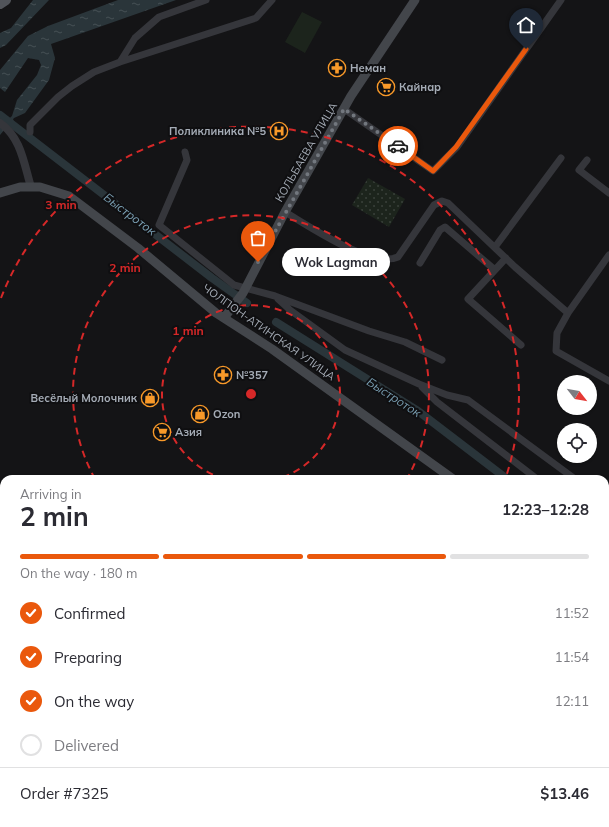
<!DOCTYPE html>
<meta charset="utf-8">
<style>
:root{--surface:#fff;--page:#f2f2f3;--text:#2b2b33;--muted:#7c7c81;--line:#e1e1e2;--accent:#ea580c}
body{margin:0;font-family:Mulish,sans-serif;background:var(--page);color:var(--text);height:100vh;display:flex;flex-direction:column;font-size:15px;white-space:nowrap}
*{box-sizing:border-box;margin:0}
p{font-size:13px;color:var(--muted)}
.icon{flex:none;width:22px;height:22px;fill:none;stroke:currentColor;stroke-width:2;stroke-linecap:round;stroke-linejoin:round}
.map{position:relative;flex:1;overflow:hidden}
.sheet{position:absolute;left:0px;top:475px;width:609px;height:352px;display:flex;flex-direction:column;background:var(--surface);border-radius:12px 12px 0 0;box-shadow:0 1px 3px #0004}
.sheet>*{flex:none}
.needle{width:26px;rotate:121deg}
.controls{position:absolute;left:557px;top:375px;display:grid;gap:8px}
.controls a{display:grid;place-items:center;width:40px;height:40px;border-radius:50%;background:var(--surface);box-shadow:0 1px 3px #0004;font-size:20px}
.pin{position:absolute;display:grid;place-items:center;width:34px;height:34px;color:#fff;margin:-41px -17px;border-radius:50% 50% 50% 0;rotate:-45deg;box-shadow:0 0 4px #0007}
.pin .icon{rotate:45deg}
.courier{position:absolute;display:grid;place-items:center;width:40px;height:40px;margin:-20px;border:3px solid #ea580c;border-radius:50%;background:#fff;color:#222;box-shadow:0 1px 5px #0007}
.bubble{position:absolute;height:28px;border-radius:14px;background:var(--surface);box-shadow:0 1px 3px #0004;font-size:13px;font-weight:700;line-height:28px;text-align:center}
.overview em{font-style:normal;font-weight:700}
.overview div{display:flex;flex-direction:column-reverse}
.overview{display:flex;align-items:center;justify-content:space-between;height:68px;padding:0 20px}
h1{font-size:26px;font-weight:700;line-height:30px}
.bar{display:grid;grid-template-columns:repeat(4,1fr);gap:6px 4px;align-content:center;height:48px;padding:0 20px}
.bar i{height:5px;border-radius:3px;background:var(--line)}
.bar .selected{background:var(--accent)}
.bar p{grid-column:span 4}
.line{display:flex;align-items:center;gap:10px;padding:0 20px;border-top:1px solid var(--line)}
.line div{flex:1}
ol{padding:0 20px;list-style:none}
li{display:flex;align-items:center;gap:12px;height:44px}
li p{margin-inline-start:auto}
li .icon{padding:4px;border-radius:50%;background:var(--accent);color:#fff;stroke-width:4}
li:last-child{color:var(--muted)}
li i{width:22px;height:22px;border:2px solid var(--line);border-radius:50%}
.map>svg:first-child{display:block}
.grass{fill:url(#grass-dots)}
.pitch{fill:#1c241c}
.water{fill:url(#water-ripples)}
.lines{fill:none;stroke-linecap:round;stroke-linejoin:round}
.stream{stroke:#2a353a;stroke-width:2}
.canal{stroke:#2a353a;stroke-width:8}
.minor{stroke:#35363b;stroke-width:7}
.tertiary{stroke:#35363b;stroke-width:8}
.secondary{stroke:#43464b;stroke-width:9}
.primary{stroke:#51545a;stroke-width:10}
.done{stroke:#72777e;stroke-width:4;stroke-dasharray:0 7.2}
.route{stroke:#ea580c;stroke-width:5}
.ring{fill:none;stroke:#d62828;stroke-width:2;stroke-dasharray:7 5}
.labels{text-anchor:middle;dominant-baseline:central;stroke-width:4;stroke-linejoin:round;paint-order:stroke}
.poi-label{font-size:11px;font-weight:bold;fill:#a5acb6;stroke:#0f0f11;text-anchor:start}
.street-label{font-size:11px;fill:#a5acb6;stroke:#0f0f11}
.water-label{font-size:12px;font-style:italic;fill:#7a9fb3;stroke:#0f0f11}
.centre{fill:#d62828;stroke:#0f0f11;stroke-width:2}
.ring-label{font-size:12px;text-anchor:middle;font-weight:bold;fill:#d62828;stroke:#0f0f11;stroke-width:4;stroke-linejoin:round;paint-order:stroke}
</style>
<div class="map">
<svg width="609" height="827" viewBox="0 0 609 827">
<defs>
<pattern id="grass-dots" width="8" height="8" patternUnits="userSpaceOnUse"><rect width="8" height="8" fill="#1c241c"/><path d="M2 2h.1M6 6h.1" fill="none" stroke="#3a413b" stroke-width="1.8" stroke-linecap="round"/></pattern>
<pattern id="water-ripples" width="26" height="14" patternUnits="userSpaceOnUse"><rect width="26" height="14" fill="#2a353a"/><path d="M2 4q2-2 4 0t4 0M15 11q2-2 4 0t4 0" fill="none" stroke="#465054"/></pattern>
</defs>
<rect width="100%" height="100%" fill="#141416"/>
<!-- grass -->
<path class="grass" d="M368,178L405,199L389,227L352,205Z"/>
<!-- pitch -->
<path class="pitch" d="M302,12L322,22L305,53L285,42Z
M0,736L4,739V823H108L113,827H0Z"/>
<!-- water -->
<path class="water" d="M33,0H49L6,45L0,48V33L11,28Z
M118,0H176L51,44L55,58L49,80L25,113L14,118L0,135V127L12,116L17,100L37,75L41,65L39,60L28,58L5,92L0,88V70L28,36L48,26Z"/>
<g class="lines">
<!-- stream -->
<path class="stream" d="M12,118L13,125"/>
<!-- canal -->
<path class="canal" d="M0,115L212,278L247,303
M276,322L418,411L507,479
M605,554L609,557"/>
<!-- minor -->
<path class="minor" d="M120,62L256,18L272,0
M344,109L433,171L457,147L561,0
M30,132V125L58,97L72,86L94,72L120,62L135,38L159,17L206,0
M185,152L187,160L159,225L234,285L275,296L369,331L405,342L442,360
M587,160L579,170L609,193
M285,212C309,226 372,269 398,257L434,205L442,201L448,203L515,267L568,313
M495,247L561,158
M609,255L568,313L557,333L556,351L609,381
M506,258L468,299L521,345
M420,263L440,230L445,227L495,270
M278,299L290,310L345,350L419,384L447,395L468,400L575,479
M422,387L437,402L537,479
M0,549L4,552
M284,823L290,827
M253,827L257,823"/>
<!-- tertiary -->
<path class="tertiary" d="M0,123C21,137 24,164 31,187"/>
<!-- secondary -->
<path class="secondary" d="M0,193L20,187H40L69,196L138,248L216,313L272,349L453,479
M224,318L243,293L285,212L351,96L415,0
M605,566L609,569
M605,739L609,735
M509,827L514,823"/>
<!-- primary -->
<path class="primary" d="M0,4L6,0"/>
</g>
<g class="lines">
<!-- done -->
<path class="done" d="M258,262L344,109L398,146"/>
<!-- route -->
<path class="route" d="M398,146L433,171L456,147L526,49"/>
</g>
<!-- distance rings -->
<g class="ring">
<path d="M224 479A89 89 0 1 1 278 479"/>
<path d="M95 479A178 178 0 1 1 407 479"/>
<path d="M1 298A268 268 0 0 1 506 477"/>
</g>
<!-- icons -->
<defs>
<symbol id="pharmacy-ring" viewBox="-11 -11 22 22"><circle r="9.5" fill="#0f0f11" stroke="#f89929" stroke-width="1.5"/><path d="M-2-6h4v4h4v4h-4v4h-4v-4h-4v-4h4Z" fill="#f89929"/></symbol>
<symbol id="supermarket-ring" viewBox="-11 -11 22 22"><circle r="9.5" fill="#0f0f11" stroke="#f89929" stroke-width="1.5"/><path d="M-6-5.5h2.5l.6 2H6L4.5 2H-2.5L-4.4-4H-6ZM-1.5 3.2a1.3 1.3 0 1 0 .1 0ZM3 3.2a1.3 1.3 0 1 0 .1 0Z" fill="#f89929"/></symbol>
<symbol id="hospital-ring" viewBox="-11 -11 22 22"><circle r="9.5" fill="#0f0f11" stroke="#f89929" stroke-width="1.5"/><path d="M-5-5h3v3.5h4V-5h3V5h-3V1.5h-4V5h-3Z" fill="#f89929"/></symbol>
<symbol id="shop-ring" viewBox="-11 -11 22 22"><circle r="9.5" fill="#0f0f11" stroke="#f89929" stroke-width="1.5"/><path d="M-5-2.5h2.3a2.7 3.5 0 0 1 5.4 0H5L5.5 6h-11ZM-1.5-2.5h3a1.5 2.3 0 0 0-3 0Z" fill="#f89929"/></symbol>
</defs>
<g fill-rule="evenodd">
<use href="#pharmacy-ring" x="327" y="58" width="20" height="20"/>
<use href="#supermarket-ring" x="376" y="77" width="20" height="20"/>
<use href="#hospital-ring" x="269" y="121" width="20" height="20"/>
<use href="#pharmacy-ring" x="213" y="365" width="20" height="20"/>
<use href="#shop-ring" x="140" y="388" width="20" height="20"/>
<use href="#shop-ring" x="190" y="404" width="20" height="20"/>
<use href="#supermarket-ring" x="152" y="422" width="20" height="20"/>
</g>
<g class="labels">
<!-- poi labels -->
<g class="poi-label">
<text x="350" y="68">Неман</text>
<text x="399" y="87">Кайнар</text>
<text x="266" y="131" text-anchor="end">Поликлиника №5</text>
<text x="236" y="375">№357</text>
<text x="137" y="398" text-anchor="end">Весёлый Молочник</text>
<text x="213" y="414">Ozon</text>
<text x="175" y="432">Азия</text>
</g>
<!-- street labels -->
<g class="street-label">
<text transform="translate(306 152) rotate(-60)">КОЛЬБАЕВА УЛИЦА</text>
<text transform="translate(269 332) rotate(35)">ЧОЛПОН-АТИНСКАЯ УЛИЦА</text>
</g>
<!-- water labels -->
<g class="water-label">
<text transform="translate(130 214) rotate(37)">Быстроток</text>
<text transform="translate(394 397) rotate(33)">Быстроток</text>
</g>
</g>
<circle cx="251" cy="394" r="6" class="centre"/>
<g class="ring-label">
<text x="61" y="209">3 min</text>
<text x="125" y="272">2 min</text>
<text x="188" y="335">1 min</text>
</g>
</svg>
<div class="controls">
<a><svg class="needle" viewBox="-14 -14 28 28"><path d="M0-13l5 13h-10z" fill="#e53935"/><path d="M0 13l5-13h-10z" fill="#7c7c81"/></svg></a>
<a><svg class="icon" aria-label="locate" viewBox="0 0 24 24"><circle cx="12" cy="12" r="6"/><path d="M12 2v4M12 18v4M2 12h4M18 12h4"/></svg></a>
</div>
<div class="pin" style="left:258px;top:262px;background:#ea580c"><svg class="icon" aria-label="bag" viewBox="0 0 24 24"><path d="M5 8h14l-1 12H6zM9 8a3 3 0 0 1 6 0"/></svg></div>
<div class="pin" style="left:526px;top:49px;background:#1f2937"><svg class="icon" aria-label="home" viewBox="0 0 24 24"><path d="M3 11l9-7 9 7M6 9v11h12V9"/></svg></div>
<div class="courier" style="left:398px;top:146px"><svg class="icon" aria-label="car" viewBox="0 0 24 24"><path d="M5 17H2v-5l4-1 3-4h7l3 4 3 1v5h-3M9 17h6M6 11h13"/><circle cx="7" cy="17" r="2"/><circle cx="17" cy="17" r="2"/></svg></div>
<div class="bubble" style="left:282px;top:248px;width:108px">Wok Lagman</div>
<section class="sheet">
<div class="overview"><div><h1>2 min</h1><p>Arriving in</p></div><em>12:23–12:28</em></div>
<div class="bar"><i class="selected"></i><i class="selected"></i><i class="selected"></i><i></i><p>On the way · 180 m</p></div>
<ol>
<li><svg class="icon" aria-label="check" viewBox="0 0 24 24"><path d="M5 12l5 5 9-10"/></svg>Confirmed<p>11:52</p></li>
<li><svg class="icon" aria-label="check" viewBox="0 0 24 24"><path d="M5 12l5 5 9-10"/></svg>Preparing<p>11:54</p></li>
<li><svg class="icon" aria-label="check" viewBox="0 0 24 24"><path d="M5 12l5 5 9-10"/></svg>On the way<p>12:11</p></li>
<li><i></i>Delivered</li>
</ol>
<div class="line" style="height:52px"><div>Order #7325</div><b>$13.46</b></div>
</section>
</div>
